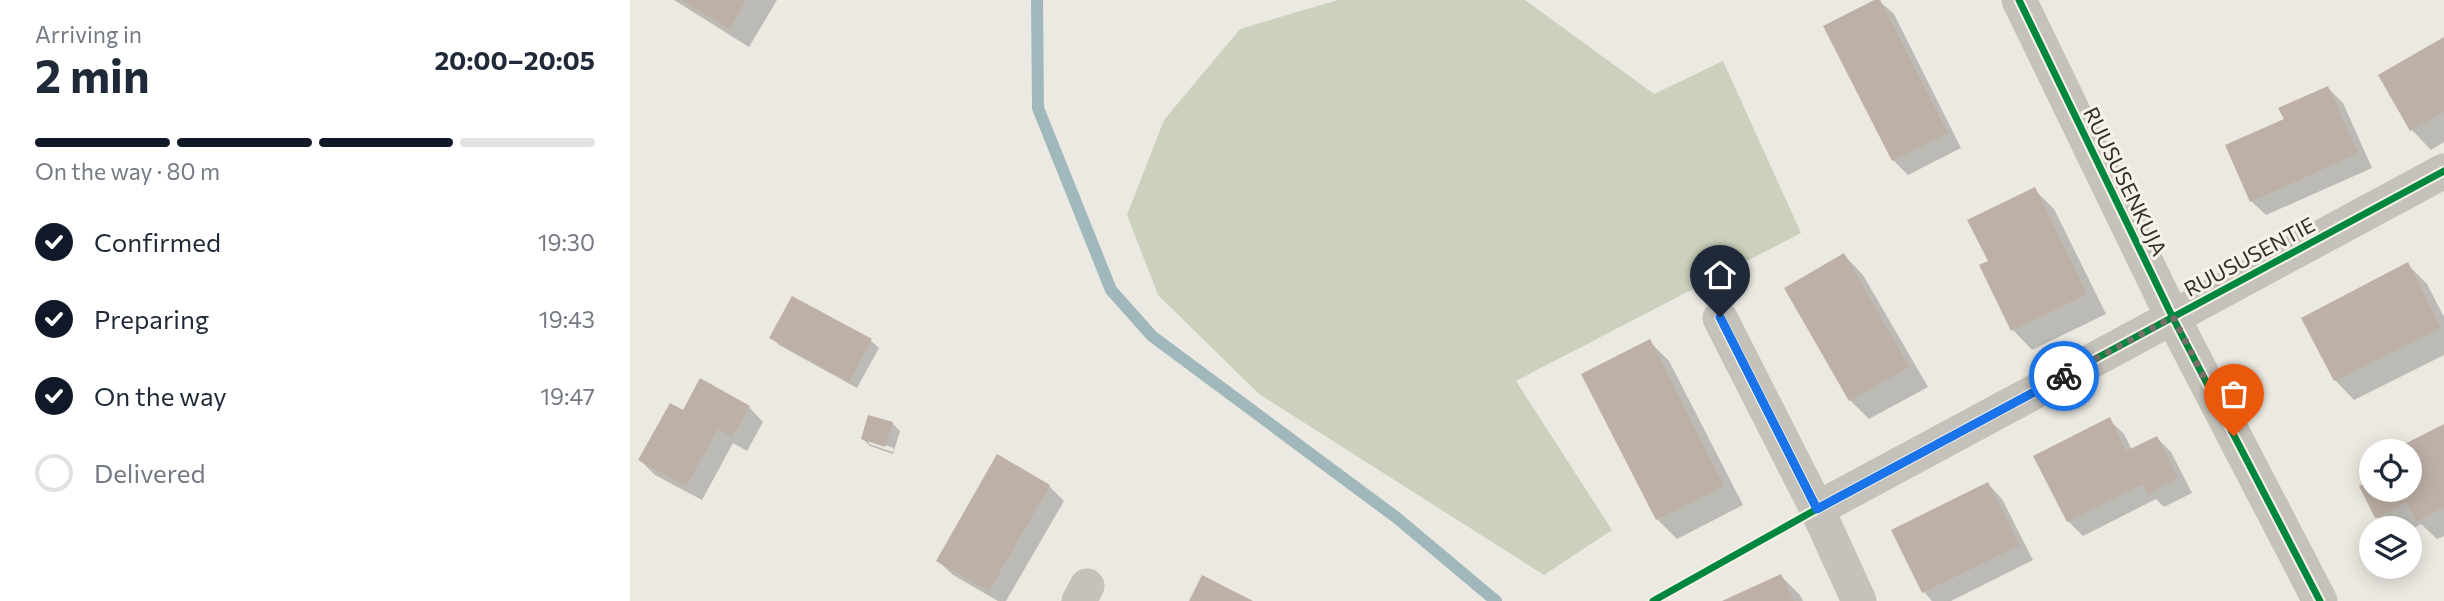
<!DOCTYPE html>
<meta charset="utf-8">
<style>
:root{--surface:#fff;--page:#f2f2f3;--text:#1f2937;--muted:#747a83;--line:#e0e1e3;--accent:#111827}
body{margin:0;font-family:Commissioner,sans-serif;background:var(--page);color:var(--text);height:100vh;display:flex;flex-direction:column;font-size:26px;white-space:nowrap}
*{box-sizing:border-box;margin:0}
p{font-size:23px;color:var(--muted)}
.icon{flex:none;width:38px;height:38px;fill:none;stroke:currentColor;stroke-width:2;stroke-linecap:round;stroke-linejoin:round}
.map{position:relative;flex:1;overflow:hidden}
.sheet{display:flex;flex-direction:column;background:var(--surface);width:630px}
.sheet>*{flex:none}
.fabs{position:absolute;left:1729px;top:439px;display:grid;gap:14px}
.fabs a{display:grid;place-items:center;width:63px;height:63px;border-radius:50%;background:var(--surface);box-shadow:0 4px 18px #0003;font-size:35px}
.pin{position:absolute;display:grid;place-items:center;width:60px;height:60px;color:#fff;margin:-72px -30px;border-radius:50% 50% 50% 0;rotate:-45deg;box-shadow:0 0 7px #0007}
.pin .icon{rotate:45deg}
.courier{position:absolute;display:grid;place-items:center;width:70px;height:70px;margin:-35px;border:5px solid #1a73e8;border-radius:50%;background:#fff;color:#222;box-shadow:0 2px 9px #0007}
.headline em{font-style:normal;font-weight:700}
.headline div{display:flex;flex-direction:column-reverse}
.headline{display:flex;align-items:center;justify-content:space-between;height:119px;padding:0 35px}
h1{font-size:46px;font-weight:700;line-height:52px}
.bar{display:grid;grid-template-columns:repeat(4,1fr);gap:10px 7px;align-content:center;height:84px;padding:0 35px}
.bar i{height:9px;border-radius:5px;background:var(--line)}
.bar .active{background:var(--accent)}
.bar p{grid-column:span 4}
ol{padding:0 35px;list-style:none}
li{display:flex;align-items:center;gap:21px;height:77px}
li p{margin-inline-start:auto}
li .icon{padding:7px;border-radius:50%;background:var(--accent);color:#fff;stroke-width:4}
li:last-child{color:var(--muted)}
li i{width:38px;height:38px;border:4px solid var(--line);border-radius:50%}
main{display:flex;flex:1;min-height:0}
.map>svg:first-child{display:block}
.green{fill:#cbd1bd}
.shadow{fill:#0003;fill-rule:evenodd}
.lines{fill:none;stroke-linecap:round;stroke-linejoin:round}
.stream{stroke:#a0b8bb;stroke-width:12}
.building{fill:#beb0a6}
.street{stroke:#c5c1bb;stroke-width:35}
.cycleway-casing{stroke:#f8f3ea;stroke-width:11}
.cycleway{stroke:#00873e;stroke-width:7}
.done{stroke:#75706a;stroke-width:7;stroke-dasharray:0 12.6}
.route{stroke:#1a73e8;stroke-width:9}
.labels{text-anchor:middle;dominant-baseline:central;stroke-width:6;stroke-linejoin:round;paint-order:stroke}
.street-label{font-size:21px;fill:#352f29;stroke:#f8f3ea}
</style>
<main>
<section class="sheet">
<div class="headline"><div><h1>2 min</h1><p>Arriving in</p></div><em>20:00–20:05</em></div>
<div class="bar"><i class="active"></i><i class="active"></i><i class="active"></i><i></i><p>On the way · 80 m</p></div>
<ol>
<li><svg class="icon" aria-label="check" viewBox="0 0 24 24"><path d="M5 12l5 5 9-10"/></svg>Confirmed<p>19:30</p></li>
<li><svg class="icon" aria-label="check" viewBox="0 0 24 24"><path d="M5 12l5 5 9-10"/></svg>Preparing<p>19:43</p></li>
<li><svg class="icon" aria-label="check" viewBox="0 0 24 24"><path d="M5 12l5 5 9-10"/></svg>On the way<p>19:47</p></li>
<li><i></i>Delivered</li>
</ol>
</section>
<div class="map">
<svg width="1814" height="601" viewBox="0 0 1814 601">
<rect width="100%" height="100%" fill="#ece9e2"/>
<!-- green -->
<path class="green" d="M708,0H895L1024,94L1093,61L1171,233L886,381L982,530L914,575L629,394L528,295L497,215L534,120L610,29Z"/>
<!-- shadow -->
<path class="shadow" d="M44,0H147L119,47Z
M1248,0L1264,14L1331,148L1278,175L1263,160Z
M1814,39V142L1801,150L1782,130L1750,76Z
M1698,88L1713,103L1742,168L1636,215L1621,201L1656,120Z
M1404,189L1424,209L1476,314L1402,350L1383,330L1351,266L1360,262Z
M1214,255L1233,275L1298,387L1239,419L1220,400Z
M1778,265L1797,284L1814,317V355L1724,400L1705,380Z
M163,298L241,341L249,348L227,388L149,345L141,337Z
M1019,341L1039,361L1113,505L1047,539L1027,519Z
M119,407L133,422L117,451L103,443L72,500L25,475L10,460L54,413Z
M1479,420L1494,434L1502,450L1527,438L1541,452L1562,493L1534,507L1526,499L1453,536L1438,521L1406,457Z
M262,423L270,431L263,454L240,446L233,439ZM239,440L264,448L263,452L239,444Z
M1814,426V536L1807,539L1791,524L1780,530L1758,528L1746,517L1731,486L1741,482V490H1780V452Z
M1358,484L1372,499L1403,560L1321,601H1302L1294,592L1263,531Z
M419,486L434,501L376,601H368L323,575L308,561Z
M1151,576L1170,595L1173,601H1096Z"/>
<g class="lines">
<!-- stream -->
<path class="stream" d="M407,0L408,108L481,290L522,336L767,518L866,601"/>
</g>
<!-- building -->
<path class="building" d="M52,0H116L99,29Z
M1244,0H1250L1318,133L1262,161L1193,26Z
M1814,37V112L1780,131L1748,75Z
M1698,86L1728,153L1620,202L1595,145L1654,119L1648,108Z
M1405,187L1457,294L1381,331L1349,265L1358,261L1337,220Z
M1214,253L1279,367L1219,401L1154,288Z
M1778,262L1811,328L1704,381L1671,318Z
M162,296L242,339L219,382L139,338Z
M1020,339L1094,486L1026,520L951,374Z
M70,378L120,406L102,437L88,429L56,486L8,460L40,403L53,410Z
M238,415L263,422L255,447L231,439Z
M1480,417L1496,451L1527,436L1548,478L1518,494L1513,484L1437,522L1403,456Z
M1814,424V507L1786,521L1777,502L1745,518L1729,486L1741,480V490H1780V452H1759Z
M367,454L420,485L359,591L306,561Z
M1358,482L1390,545L1292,593L1261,530Z
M1151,574L1164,601H1092Z
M572,575L623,601H559Z"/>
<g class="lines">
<!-- street -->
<path class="street" d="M1389,0L1543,318L1690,601
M1090,318L1187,509L1814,171
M1187,509L1229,601
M449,601L457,586"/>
<defs>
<path id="cycleway" d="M1389,0L1543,318L1690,601
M1090,318L1187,509L1814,171
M1023,601L1187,509"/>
</defs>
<!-- cycleway casing -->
<use href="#cycleway" class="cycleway-casing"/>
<!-- cycleway -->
<use href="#cycleway" class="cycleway"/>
</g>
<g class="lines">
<!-- done -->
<path class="done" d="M1434,376L1543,317L1604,436"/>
<!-- route -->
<path class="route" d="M1090,317L1187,509L1434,376"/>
</g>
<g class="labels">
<!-- street labels -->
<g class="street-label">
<text transform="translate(1496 181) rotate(64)">RUUSUSENKUJA</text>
<text transform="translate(1619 256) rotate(-28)">RUUSUSENTIE</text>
</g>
</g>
</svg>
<div class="fabs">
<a><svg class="icon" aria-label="locate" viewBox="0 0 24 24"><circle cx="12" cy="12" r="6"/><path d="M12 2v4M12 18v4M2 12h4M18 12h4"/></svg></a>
<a><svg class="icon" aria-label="layers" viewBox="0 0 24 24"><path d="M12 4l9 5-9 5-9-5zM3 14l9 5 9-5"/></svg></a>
</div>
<div class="pin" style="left:1604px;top:436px;background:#ea580c"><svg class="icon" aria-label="bag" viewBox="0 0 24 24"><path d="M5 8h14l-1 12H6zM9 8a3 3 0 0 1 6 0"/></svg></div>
<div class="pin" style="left:1090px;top:317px;background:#1f2937"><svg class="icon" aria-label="home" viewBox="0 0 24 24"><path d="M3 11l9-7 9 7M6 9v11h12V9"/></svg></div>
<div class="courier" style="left:1434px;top:376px"><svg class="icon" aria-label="bike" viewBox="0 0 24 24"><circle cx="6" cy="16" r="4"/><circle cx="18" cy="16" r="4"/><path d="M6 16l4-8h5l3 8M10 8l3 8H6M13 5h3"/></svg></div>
</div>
</main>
